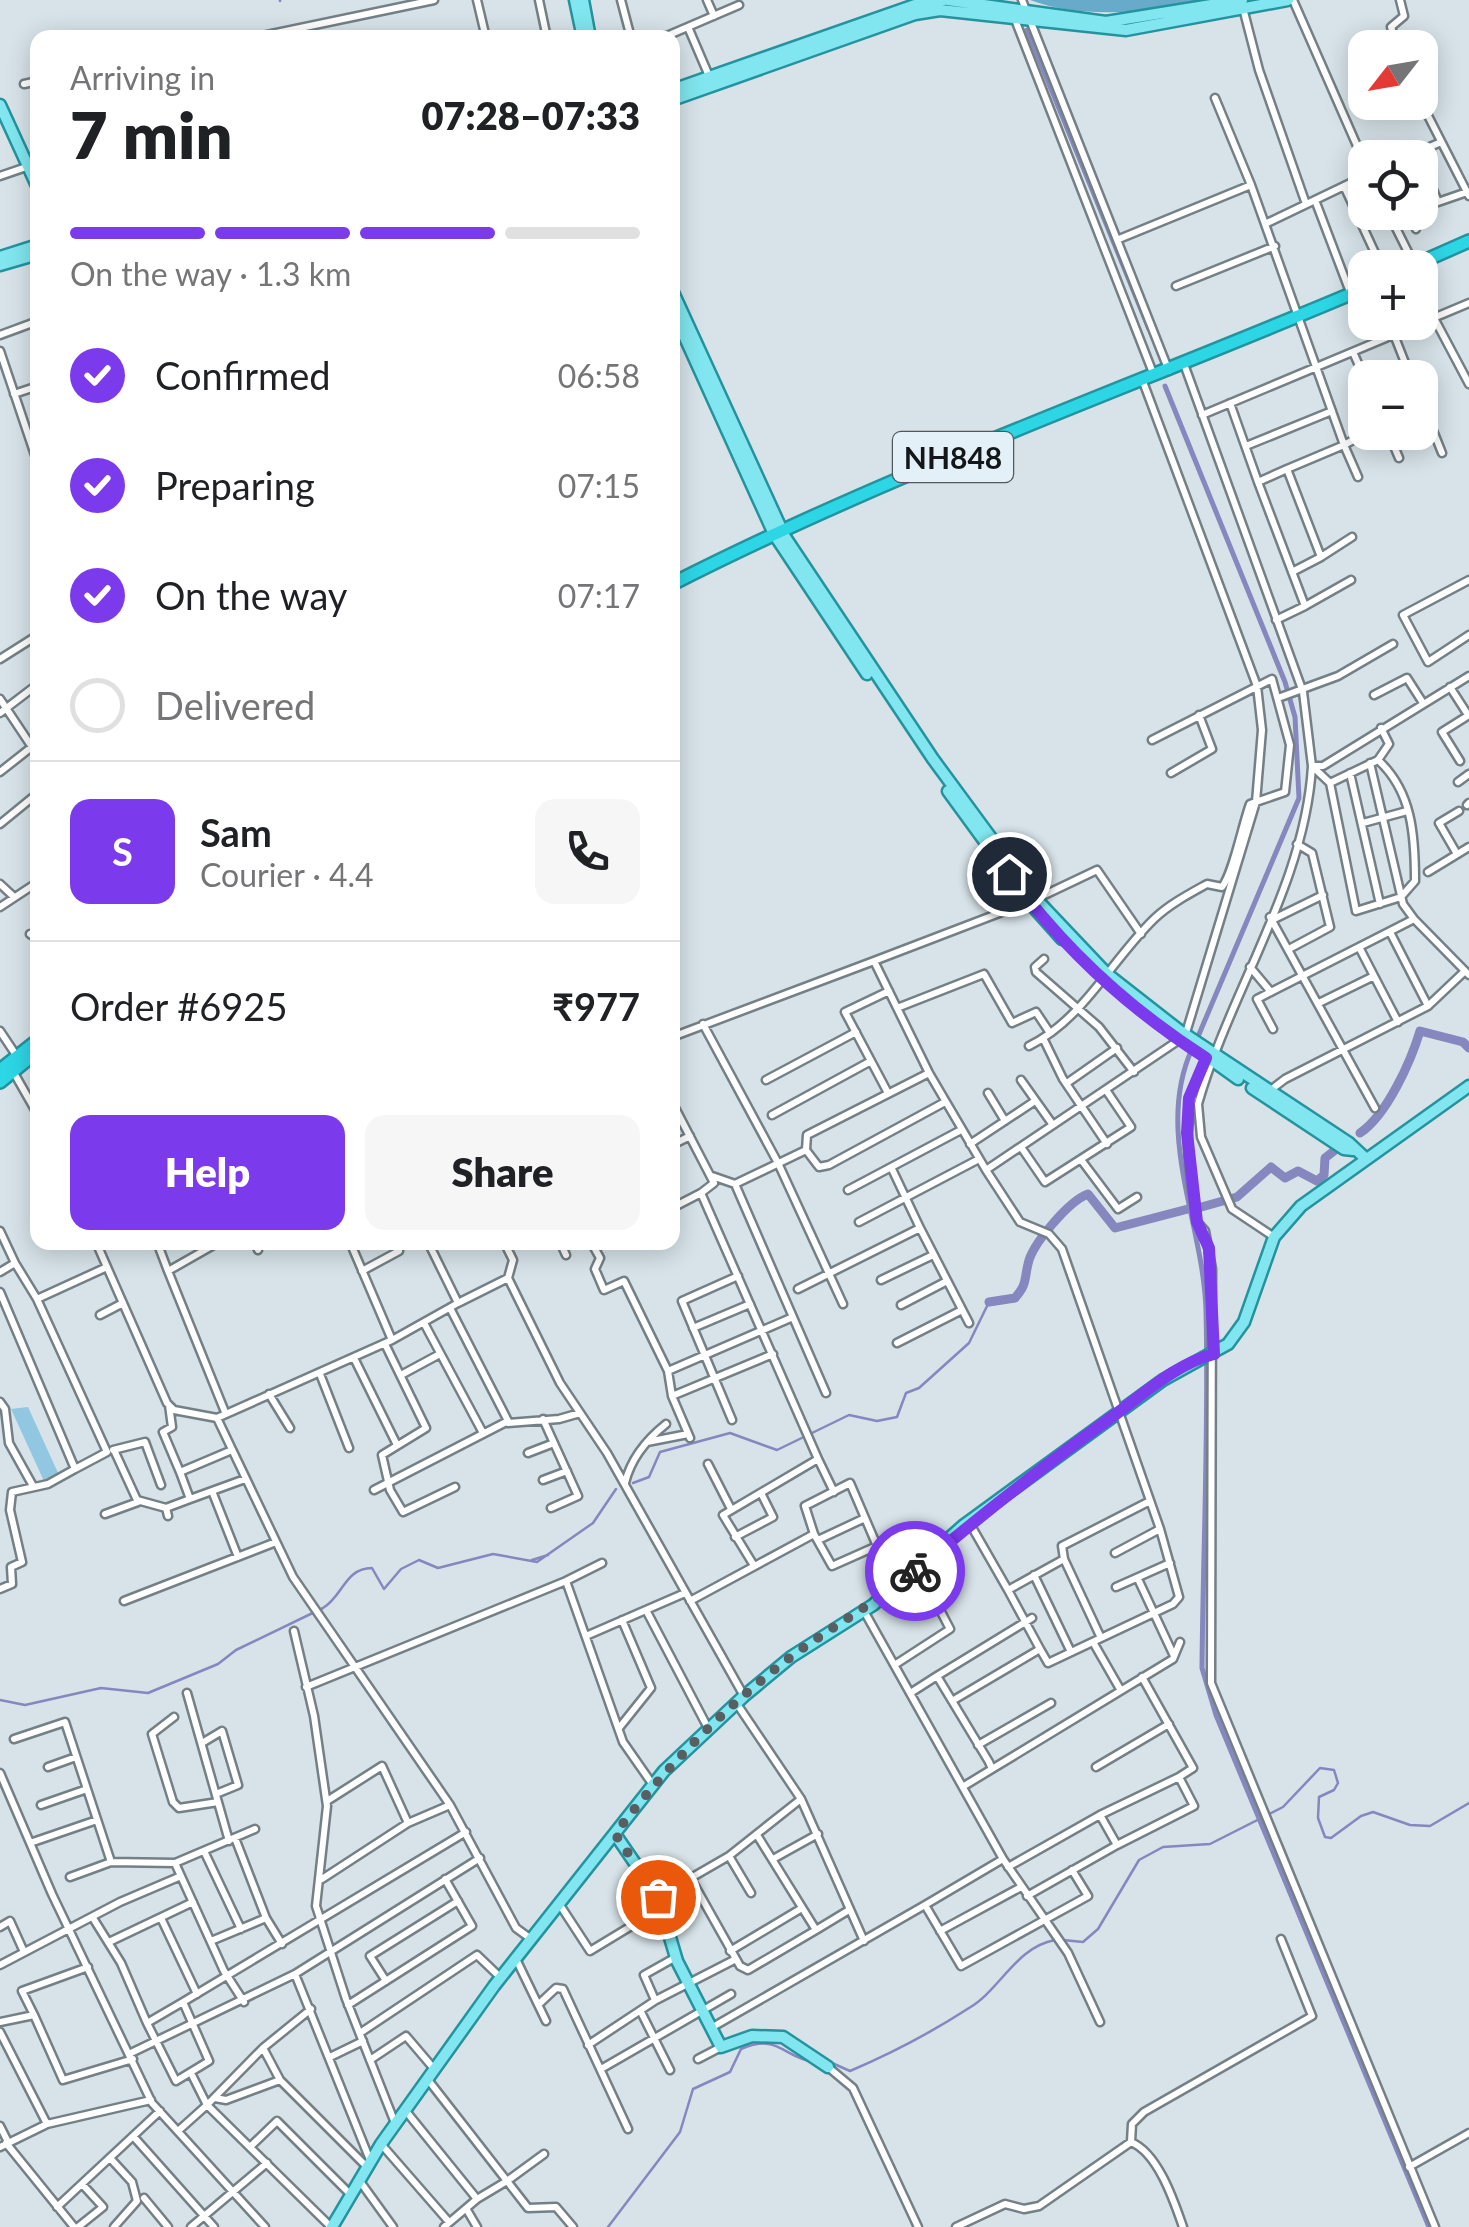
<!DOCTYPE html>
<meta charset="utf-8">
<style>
:root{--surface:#fff;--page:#f6f6f6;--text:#202124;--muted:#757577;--line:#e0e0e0;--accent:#7c3aed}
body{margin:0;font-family:Lato,sans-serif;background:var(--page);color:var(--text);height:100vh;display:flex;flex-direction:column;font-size:38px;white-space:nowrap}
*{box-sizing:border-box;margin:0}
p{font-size:32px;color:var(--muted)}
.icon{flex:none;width:55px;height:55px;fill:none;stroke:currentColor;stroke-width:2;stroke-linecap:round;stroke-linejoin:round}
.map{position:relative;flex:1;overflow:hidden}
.sheet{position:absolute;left:30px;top:30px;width:650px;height:1220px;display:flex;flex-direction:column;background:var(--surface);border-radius:20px;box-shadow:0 5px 25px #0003}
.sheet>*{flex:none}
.needle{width:65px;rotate:239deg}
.tools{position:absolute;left:1348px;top:30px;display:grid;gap:20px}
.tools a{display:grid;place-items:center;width:90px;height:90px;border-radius:20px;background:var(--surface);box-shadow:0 5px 25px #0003;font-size:50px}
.pin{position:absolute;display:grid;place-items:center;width:85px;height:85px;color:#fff;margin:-42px;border:5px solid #fff;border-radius:50%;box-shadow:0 2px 10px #0007}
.courier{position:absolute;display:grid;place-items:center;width:100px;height:100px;margin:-50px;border:8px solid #7c3aed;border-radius:50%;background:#fff;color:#222;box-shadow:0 2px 12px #0007}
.headline em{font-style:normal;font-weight:800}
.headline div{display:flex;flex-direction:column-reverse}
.headline{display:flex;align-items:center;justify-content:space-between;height:170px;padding:0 40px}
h1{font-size:65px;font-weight:800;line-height:75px}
.bar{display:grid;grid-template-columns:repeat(4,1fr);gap:15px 10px;align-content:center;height:120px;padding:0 40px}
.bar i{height:12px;border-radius:8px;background:var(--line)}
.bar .selected{background:var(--accent)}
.bar p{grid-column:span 4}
.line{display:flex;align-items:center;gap:25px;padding:0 40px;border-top:2px solid var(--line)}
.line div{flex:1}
.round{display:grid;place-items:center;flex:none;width:105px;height:105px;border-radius:20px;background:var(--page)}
ol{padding:0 40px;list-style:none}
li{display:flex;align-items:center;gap:30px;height:110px}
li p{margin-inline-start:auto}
li .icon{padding:10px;border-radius:50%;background:var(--accent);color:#fff;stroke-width:4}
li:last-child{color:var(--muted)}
li i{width:55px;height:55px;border:5px solid var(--line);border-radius:50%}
.button{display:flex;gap:20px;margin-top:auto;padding:20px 40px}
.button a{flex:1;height:115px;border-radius:20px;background:var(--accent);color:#fff;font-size:40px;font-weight:800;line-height:115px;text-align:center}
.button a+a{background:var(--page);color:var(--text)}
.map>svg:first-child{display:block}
.green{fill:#92c7e1}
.forest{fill:#68aaca}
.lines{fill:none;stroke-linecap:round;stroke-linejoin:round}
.stream{stroke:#8587be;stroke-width:2.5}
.canal{stroke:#8587be;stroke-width:5}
.river{stroke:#8587be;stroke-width:9}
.minor-casing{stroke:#748085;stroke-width:11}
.major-casing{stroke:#24939e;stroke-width:15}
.highway-casing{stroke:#24939e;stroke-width:16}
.minor{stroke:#fff;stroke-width:6}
.major{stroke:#81e6ef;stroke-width:10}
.highway{stroke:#2dd6e5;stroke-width:11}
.done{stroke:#585e62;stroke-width:10;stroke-dasharray:0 18}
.route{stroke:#7c3aed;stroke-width:12}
.labels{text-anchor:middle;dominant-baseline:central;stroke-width:10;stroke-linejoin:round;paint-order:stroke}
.shield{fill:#e4f0f7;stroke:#52585c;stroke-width:2.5}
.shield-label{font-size:30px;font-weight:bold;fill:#131719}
</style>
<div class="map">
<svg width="1469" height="2227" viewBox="0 0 1469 2227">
<rect width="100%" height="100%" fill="#d7e3e9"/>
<!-- green -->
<path class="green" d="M28,1407L59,1475L44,1481L11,1409Z"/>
<!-- forest -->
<path class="forest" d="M1030,0H1213C1157,11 1085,21 1030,0Z"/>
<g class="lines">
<!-- stream -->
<path class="stream" d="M280,1V0
M633,1483L649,1477L660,1452L730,1433L777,1450L849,1415L877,1421L897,1417L906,1393L919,1388L969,1343L989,1302
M532,1560L548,1555
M0,1700L25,1705L101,1688L148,1693L218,1664L236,1650L323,1608C343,1596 345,1568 372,1568L384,1589L401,1569L419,1560L438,1568L493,1554L537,1562L593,1523L616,1489
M1063,1940L1083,1942L1098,1929L1139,1860L1163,1847L1210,1844L1283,1807L1320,1768L1334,1770L1338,1783L1334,1790L1319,1797L1318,1818L1325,1837L1331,1838L1361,1816L1373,1812L1410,1825L1430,1826L1469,1803
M832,2063L850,2071C890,2054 932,2032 969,2008C1000,1990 1016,1947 1055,1940
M608,2227L680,2132L693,2089L730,2072L741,2049C779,2033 782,2057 814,2062"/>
<!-- canal -->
<path class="canal" d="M1027,30L1149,329
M1165,386L1285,682L1295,717L1299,798L1197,1039
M1192,1049C1154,1132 1204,1225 1206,1311C1209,1430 1203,1550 1202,1668L1216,1715L1429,2227"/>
<!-- river -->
<path class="river" d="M1360,1133C1387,1115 1411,1061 1420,1031L1463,1042L1469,1048
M1198,1208L1237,1197L1271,1167L1285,1178L1298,1171L1317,1181L1324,1175L1325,1158L1339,1147
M989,1302L1015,1298C1027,1284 1024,1281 1028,1264C1032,1244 1069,1201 1088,1194L1115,1228L1188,1209"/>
<defs>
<path id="minor" d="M477,0L486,38
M539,0L547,38
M621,0L631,38
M707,0L714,16
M1022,0L1169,371
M1293,0L1365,164
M1243,8L1259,70L1306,204
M1014,17L1153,373
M688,27L709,76
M252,38L434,0
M662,38L739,5
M1398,48L1391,27L1404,16L1400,0
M24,84L38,81
M1215,98L1251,185
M1420,100L1469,196
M1418,152L1438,202L1467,192
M1405,158L1441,142
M0,176L38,163
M1344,186L1382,268
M1315,200L1350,292
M1388,212L1414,264
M1408,212L1416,229
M1267,223L1365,176
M1119,239L1251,185L1344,445L1287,469L1321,557L1352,537
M1176,286L1275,246
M1434,318L1469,384
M1389,322L1411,378
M0,335L38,321
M0,351L38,464
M1353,352L1365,379
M1184,364L1303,692L1312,766H1323L1469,676
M14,394L38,386
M1230,403L1258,482
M1420,410L1424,408L1442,453
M1202,415L1469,303
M1388,432L1399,458
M1246,446L1332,411
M1358,477L1344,445L1368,432
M1292,572L1321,557
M1469,580L1403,615L1428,662L1469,635
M1305,606L1351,580
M1276,620L1305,606L1258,482L1287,469
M0,659L38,635
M1450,687L1468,715
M1374,695L1407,678L1423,703
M1278,698L1338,676L1393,644
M0,699L38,756
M0,713L38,684
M1378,760L1389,744L1381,728
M1460,761L1442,732L1469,715
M1370,763L1403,904L1414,919
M1313,767L1330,783L1378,760C1412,791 1415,835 1415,881L1401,897L1356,911L1330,783
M0,772L38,742
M1171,773L1212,749L1199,715
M1350,773L1380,904
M1458,782L1469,774
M1467,805L1469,803
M1363,823L1407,811
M0,824L38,793
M1457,854L1439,823L1459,811
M1428,872L1469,847
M0,884L14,897
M0,907L38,882
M1270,917L1375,1108
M1272,920L1323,895
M1390,932L1428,1006
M30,934L38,939
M1289,949L1330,927L1312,853L1297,844
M1044,959L1035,967L1036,972L1099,1027L1134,1072
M874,961L1036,899L1097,870L1141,934
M1250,967L1271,992
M1374,976L1398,1022
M1319,1003L1374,976L1359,947
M897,1008L984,974L1012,1023L1036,1012L1050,1033
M703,1024L778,1163L843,1304
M1273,1029L1257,999L1414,919L1469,975
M0,1031L16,1055
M672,1037L874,961L929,1073L986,1170
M1044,1040L1063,1079L1107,1144
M1029,1046C1084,1019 1112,959 1155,918C1170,904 1189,894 1207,884L1222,887C1233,873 1242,826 1250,804L1285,792L1290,745L1272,679L1152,740
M1208,1056C1179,1110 1187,1164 1197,1222L1205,1231L1212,1269L1211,1683L1435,2227
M14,1073L38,1115
M929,1073L807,1135L806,1150L819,1167L829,1165L945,1102
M766,1080L856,1032
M1021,1080L1053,1125
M1067,1083L1117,1048
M1268,1092L1285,1079L1428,1006L1465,971
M888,1093L845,1012L889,991
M988,1093L1005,1121
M672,1102L714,1183L701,1193L818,1459
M772,1115L871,1061
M970,1144L1035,1101
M672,1145L690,1136
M1021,1147L1045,1182L1131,1127L1106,1090
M1082,1161L1118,1209L1137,1197
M712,1176L735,1184L806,1150
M735,1184L826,1393
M848,1190L961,1130
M672,1208L701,1193
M859,1222L979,1159
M920,1228L969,1323
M0,1231L15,1263
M1274,1237L1232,1209L1201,1137L1198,1104C1230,991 1305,885 1312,766
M157,1242L168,1271
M219,1242L168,1271L225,1412
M255,1242L258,1250
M350,1242L392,1340
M428,1242L458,1303L392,1340L217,1418L293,1577L450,1805L516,1928L531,1939
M504,1242L513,1260L508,1278L560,1383L607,1453L744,1696
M560,1242L566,1255
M591,1242L600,1258L595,1269L604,1290L624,1281L668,1371L793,1317
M107,1267L167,1403L174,1410L217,1418
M362,1271L399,1251L395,1242
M0,1272L15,1263L37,1299L107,1452L75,1469L0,1292
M881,1280L933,1255
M798,1289L920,1228L892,1169
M37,1299L107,1267L96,1242
M458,1303L508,1278
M901,1305L947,1281
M100,1315L123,1303
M424,1323L483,1433
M693,1328L750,1304
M897,1343L962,1310
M385,1344L426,1428L382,1455L390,1490L403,1512L455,1487
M354,1358L396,1443
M668,1371L672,1396
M320,1374L349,1448
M401,1375L438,1355
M269,1394L290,1428
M0,1402L5,1409L9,1443L33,1486
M169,1405L172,1427L163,1432L180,1472
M543,1419L578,1496L551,1508
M732,1420L682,1301L738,1276
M508,1423L559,1419L580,1413
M690,1438L672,1396L773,1354
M647,1442L688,1434
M113,1450L145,1442L161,1485
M114,1450L137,1500L166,1508L168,1516
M232,1450L180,1472L190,1499L245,1479
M528,1453L554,1443
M708,1464L731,1509
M543,1480L567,1471
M625,1483C631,1458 646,1440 666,1424
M374,1490L508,1421L450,1308
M212,1491L238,1557
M166,1508L190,1499
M105,1514L138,1502
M969,1522L1008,1590L1064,1559L1101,1638
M814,1534L805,1506L850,1483L877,1546
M735,1537L773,1517L761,1493
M818,1540L865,1518
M1115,1553L1160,1529
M1064,1559L1062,1546L1150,1501
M602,1563L566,1581L623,1742L653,1785
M753,1564L723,1515L818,1459L834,1492
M1034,1575L1071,1652
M1138,1579L1174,1656
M1116,1587L1170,1563
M0,1589L12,1584L11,1567L22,1562L10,1510L12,1492L48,1484L75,1469
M1008,1590L1040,1649
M124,1601L276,1542
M690,1601L814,1534L832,1566L877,1546L900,1583
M646,1610L708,1728
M864,1611L1003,1859L1068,1953L1100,2022
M294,1631L314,1716L327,1806L316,1906L346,1999L395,2123
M586,1636L685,1593
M1093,1642L1120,1689
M896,1664L950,1629L918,1568
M937,1676L1032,1618
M1142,1677L1193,1768L1179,1777
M306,1687L566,1581
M912,1692L937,1676L989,1762L992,1769L964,1786
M187,1693L229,1841
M952,1701L1040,1649L1048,1663L1173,1604L1179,1597L1160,1529L1062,1249L1049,1234L1020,1222L986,1170L1185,1036L1256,802L1262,730L1257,686L1142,379
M737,1704L801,1799L864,1941
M174,1717L152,1734L173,1802L179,1808L218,1802
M619,1728L651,1688L622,1620
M14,1739L65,1722L111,1862L175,1863L255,1829
M202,1743L222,1731L238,1785L216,1794
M978,1745L1051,1703
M48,1767L76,1757
M1096,1767L1169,1724
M992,1769L1173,1659L1180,1642
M0,1773L52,1894L152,2103L265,2227
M327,1801L382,1766L408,1823
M41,1805L87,1789
M1100,1815L1179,1777L1194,1806L1117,1845
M235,1838L266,1918L282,1944
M30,1843L97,1820
M204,1851L241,1929
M729,1856L751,1893
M773,1859L818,1834
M175,1863L224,1971L244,2002
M1008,1867L1100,1815L1117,1845L1027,1896
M70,1877L111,1862
M322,1879L408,1823L450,1805
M691,1879L740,1966L748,1970L816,1930L757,1835
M658,1897L729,1856L801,1799
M560,1905L590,1951L661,1908
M925,1905L1003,1859
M93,1918L121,1963L147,2023
M161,1918L197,1994
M0,1927L10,1921L24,1952
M816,1930L849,1910
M940,1931L1021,1887
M211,1941L266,1918
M109,1942L193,1902
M730,1951L802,1908
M516,1959L546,2021
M0,1965L120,1902L181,1876
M295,1974L370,2160
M386,1981L370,1956L458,1901
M655,2000L644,1975L676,1957
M183,2002L147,2023L176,2081L209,2061L183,2002L466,1832
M539,2004L556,1988L563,1989L628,2129
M348,2005L472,1926L445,1879
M311,2009L263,2048L207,2105L331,2227
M641,2012L670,2070
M34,2015L22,1991L88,1967
M0,2022L34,2015L63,2080L133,2059
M711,2028L925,1905L961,1966L1088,1896L1072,1870
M0,2032L47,2124
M360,2033L477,1955L501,1978
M588,2045L656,2000L734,1960
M263,2048L280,2080L367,2167
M131,2053L295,1974L480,1858
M330,2057L363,2041
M698,2059L721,2047
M370,2060L406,2036L435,2070
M828,2067L853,2088L918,2227
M601,2069L731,1994
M429,2081L507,2181L477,2199
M215,2098L226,2100L280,2080
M405,2110L477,2199L444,2227
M0,2126L8,2142
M178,2131L207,2105L192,2075
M133,2136L214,2227
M1131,2142L1132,2124L1144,2112L1312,2016L1281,1939
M1131,2142C1158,2153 1174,2201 1183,2227
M6,2143L74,2227
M381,2144L449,2222
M252,2145L277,2121L350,2194
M0,2147L47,2124L151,2100
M544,2154L507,2181L528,2208L556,2207L573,2227
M110,2158L132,2182L137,2201L114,2227
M1409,2167L1469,2133
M359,2180L393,2227
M144,2198L168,2227
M57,2207L160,2111
M467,2210L477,2227
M78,2227L103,2207L82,2184
M191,2227L267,2163
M956,2227L1005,2204L1024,2209L1039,2206L1131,2142"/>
<path id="major" d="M575,0L583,38
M583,0L590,38
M948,0L1106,22L1242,0
M672,90L915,5L944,0
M672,100L915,14L940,10L1126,30L1288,0
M0,105L38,188
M0,257L38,245
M0,265L38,254
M672,290L785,537L933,759L1036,899L1107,974L1180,1031L1349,1143L1365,1158
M672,309L774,534L867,674
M948,791L1029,902L1062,939
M1138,1007L1238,1079
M1252,1088L1344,1149L1353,1150
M615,1834L658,1897L677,1961L721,2047L752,2036L783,2037L828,2067
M332,2227L381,2144L494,1986L664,1771L744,1696L791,1657L873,1605L964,1525L1163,1380L1228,1344L1244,1322L1274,1237L1301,1206L1469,1086"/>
<path id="highway" d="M1408,268L1469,241
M672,584C896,470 1134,386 1365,288
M0,1070L38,1040
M0,1082L38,1051"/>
</defs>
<!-- minor casing -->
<use href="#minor" class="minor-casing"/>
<!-- major casing -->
<use href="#major" class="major-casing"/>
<!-- highway casing -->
<use href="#highway" class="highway-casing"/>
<!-- minor -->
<use href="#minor" class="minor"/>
<!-- major -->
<use href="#major" class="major"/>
<!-- highway -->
<use href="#highway" class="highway"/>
</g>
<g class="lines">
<!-- done -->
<path class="done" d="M658,1897L615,1834C665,1768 722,1710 788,1659C829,1628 874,1604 915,1571"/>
<!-- route -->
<path class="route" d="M915,1571C980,1516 1046,1464 1116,1414C1146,1392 1178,1363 1214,1354L1209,1248L1197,1222L1187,1133L1189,1098L1206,1058C1131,1010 1062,947 1009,874"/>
</g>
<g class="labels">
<!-- shield labels -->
<rect class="shield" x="893" y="432" width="120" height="50" rx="8"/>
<g class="shield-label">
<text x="953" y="457">NH848</text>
</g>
</g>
</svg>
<div class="tools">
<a><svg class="needle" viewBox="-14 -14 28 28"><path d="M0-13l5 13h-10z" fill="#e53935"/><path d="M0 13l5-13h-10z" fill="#757577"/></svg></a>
<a><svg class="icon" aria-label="locate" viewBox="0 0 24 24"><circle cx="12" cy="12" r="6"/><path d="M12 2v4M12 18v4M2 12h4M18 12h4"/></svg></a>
<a>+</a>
<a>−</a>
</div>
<div class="pin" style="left:658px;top:1897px;background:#ea580c"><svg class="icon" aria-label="bag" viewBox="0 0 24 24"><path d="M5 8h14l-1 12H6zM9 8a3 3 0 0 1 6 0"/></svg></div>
<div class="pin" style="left:1009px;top:874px;background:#1f2937"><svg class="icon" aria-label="home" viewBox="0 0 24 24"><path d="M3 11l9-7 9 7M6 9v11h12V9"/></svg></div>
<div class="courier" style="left:915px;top:1571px"><svg class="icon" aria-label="bike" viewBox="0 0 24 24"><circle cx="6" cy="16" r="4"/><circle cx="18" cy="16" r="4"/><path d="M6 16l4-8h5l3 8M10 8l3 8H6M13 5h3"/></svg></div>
<section class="sheet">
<div class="headline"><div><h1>7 min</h1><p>Arriving in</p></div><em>07:28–07:33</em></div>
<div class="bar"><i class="selected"></i><i class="selected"></i><i class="selected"></i><i></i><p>On the way · 1.3 km</p></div>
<ol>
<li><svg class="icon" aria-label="check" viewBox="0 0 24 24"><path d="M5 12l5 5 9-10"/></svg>Confirmed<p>06:58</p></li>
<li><svg class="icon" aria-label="check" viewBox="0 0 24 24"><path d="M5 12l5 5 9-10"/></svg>Preparing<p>07:15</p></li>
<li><svg class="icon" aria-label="check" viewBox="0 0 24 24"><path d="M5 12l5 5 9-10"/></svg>On the way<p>07:17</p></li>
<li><i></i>Delivered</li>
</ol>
<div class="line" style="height:180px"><b class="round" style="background:var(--accent);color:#fff">S</b><div><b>Sam</b><p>Courier · 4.4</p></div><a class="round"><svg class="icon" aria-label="phone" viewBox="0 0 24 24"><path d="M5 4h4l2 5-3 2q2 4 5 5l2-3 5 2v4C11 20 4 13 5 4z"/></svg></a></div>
<div class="line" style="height:130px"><div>Order #6925</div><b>₹977</b></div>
<div class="button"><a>Help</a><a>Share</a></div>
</section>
</div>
